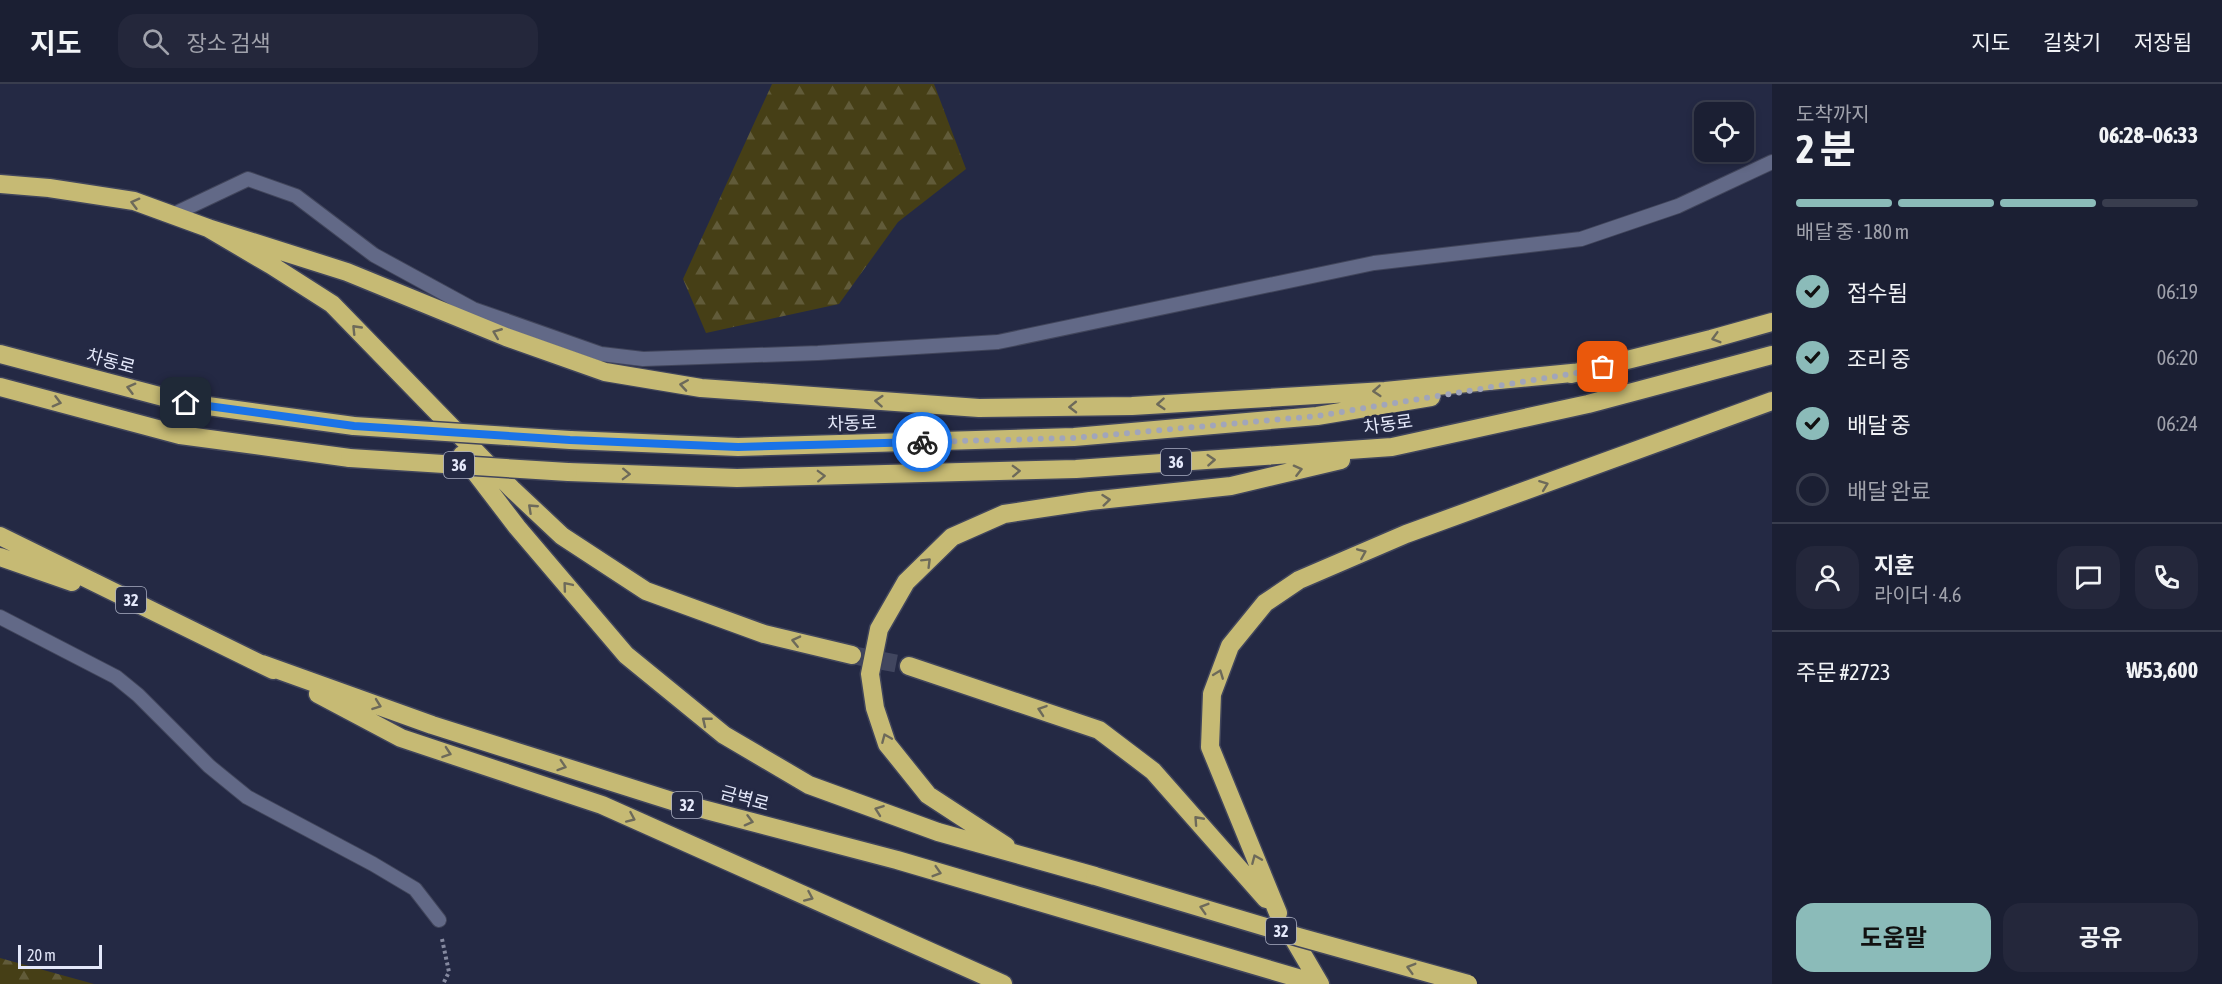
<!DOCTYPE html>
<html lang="ko">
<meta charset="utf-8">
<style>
:root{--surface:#1b1f33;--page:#24273b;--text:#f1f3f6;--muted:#a0a2ac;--line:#393d4e;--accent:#8bbbb9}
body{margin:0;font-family:"Asap Condensed","Noto Sans KR",sans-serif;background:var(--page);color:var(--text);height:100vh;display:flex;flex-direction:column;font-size:22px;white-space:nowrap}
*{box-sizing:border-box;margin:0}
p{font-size:20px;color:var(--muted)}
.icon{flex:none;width:33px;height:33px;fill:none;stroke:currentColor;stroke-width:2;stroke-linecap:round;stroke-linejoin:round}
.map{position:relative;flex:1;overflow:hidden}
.sheet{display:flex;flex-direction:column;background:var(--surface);width:450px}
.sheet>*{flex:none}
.controls{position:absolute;left:1694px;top:18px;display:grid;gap:12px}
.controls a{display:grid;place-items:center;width:60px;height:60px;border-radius:12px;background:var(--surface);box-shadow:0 3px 9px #0003,0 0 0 2px var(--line);font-size:30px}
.scale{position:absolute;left:18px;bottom:15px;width:84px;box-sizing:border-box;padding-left:6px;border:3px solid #e4e8fa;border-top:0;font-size:16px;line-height:21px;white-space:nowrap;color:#e4e8fa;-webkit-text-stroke:4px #242944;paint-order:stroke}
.pin{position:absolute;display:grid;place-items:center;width:51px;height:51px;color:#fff;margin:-26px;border-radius:12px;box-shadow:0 3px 9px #0006}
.courier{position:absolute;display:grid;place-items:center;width:60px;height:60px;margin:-30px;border:4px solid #1a73e8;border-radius:50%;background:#fff;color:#222;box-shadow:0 2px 8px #0007}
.headline em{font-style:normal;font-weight:700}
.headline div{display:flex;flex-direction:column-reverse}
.headline{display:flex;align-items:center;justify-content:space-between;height:102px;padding:0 24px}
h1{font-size:39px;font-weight:700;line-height:45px}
.bar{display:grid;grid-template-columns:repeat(4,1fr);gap:9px 6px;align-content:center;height:72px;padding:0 24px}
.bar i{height:8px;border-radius:4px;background:var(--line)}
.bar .on{background:var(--accent)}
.bar p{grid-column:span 4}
.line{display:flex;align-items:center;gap:15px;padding:0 24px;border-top:2px solid var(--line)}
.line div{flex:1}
.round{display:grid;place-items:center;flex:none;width:63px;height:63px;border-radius:18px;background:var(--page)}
ol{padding:0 24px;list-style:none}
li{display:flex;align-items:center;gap:18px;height:66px}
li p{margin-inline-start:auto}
li .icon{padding:6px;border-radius:50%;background:var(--accent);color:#111;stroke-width:4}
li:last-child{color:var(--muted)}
li i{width:33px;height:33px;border:3px solid var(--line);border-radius:50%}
.button{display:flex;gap:12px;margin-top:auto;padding:12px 24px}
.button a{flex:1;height:69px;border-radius:18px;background:var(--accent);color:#111;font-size:24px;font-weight:700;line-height:69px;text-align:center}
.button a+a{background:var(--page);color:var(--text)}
header{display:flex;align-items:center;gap:36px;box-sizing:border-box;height:84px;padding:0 30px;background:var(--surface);border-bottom:2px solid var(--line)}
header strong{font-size:28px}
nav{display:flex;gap:33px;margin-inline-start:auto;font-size:21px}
.search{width:420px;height:54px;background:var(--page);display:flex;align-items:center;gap:15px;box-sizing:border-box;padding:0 21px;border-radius:18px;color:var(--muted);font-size:22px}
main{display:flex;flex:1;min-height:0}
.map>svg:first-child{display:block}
.forest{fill:url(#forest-firs)}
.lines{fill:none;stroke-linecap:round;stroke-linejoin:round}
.highway-tunnel{stroke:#41465f;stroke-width:18;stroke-dasharray:18 9;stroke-linecap:butt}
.lane-casing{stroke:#41455b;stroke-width:16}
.highway-casing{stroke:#41455b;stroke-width:21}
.path{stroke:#8589a0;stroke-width:4;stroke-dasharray:3 3;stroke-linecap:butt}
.lane{stroke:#626987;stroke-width:14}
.highway{stroke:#c6ba74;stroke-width:18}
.highway-bridge-casing{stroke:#41455b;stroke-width:21;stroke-linecap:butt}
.highway-bridge{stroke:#c6ba74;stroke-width:18}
.oneway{stroke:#6d6a5a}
.done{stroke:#a1a5ba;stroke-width:6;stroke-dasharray:0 10.8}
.route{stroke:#1a73e8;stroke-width:8}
.labels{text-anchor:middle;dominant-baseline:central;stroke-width:6;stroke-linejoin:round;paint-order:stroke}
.shield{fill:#242944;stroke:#aaafc3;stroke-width:1.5}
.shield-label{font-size:16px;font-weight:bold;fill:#e4e8fa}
.street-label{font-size:18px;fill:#e4e8fa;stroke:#242944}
</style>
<header>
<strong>지도</strong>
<div class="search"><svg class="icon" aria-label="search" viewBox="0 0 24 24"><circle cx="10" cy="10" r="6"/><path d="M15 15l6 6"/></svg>장소 검색</div>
<nav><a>지도</a><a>길찾기</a><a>저장됨</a></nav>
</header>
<main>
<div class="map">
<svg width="1772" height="900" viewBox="0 0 1772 900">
<defs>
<pattern id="forest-firs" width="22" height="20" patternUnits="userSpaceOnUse" patternTransform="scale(1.5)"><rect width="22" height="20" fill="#463f16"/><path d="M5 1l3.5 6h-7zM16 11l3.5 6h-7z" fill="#615b39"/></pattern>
</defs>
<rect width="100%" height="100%" fill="#242944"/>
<!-- forest -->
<path class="forest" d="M772,0H934L966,85L898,138L839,220L706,249L683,195Z
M0,874L94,900H0Z"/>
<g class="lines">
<!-- highway-tunnel -->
<path class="highway-tunnel" d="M852,571L909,582"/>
<defs>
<path id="lane" d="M172,131L248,95L296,112L374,171L473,225L601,270L643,275L818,269L998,258L1374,179L1581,155L1678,122L1772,78
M0,533L116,593L138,611L209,682L247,713L373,780L415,805L439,836"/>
<path id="highway" d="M0,100L49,104L134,117L208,144L271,181L332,220L512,405L562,452L646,507L764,550L852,571
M208,144L347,188L506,253L605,288L701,304L979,324L1132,322L1385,307L1582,288
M0,270L186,319L354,342
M1571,290L1711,255L1772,238
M0,303L180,351L350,374
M570,356L738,363L1074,353L1317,332L1431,313
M462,371L517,443L626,571L724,651L809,701L938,748L1095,792
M568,388L737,394L1076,385L1392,363L1588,320L1772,271
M0,452L273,586
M0,473L72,498
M262,580L432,641L672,717L897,776L1318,900
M909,582L1099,646L1153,687L1266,815
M318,610L401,654L602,721L1003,900
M1006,762L928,711L887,660L875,624L870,590L879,545L906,498L952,453L1004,430L1090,417L1231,402L1341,376
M1278,829L1210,663L1212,610L1230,562L1265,519L1299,496L1406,450L1772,317
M1286,842L1320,900"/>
</defs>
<!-- lane casing -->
<use href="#lane" class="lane-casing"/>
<!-- highway casing -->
<use href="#highway" class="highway-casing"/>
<!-- path -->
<path class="path" d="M442,855L449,888L443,900"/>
<!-- lane -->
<use href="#lane" class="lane"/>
<!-- highway -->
<use href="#highway" class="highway"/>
<defs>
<path id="highway-bridge" d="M354,342L570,356
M350,374L568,388
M1095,792L1299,853L1468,900"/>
</defs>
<!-- highway-bridge casing -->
<use href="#highway-bridge" class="highway-bridge-casing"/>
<!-- highway-bridge -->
<use href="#highway-bridge" class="highway-bridge"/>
</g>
<!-- one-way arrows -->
<defs><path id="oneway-chevron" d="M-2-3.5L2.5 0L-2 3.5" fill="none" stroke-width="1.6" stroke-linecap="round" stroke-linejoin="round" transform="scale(1.5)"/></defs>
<g class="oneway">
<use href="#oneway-chevron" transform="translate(135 119) rotate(-165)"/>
<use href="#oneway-chevron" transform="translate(356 245) rotate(-134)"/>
<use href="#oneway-chevron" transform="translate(497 249) rotate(-158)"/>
<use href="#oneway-chevron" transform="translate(1716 254) rotate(164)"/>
<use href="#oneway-chevron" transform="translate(684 301) rotate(-171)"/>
<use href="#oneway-chevron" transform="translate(131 304) rotate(-165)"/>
<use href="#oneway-chevron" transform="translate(1377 307) rotate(176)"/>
<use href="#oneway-chevron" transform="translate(879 317) rotate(-176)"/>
<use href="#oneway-chevron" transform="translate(57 318) rotate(15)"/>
<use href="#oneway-chevron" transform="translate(1161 320) rotate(176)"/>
<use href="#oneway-chevron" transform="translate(1073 323) rotate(179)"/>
<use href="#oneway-chevron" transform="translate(1211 376) rotate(-4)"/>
<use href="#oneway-chevron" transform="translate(1298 386) rotate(-14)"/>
<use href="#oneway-chevron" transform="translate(1016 387) rotate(-2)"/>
<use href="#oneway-chevron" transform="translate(626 390) rotate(2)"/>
<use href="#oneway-chevron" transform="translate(821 392) rotate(-2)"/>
<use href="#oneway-chevron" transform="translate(1544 401) rotate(-21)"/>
<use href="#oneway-chevron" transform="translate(1106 416) rotate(-6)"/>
<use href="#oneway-chevron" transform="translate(532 424) rotate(-137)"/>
<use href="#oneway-chevron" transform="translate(1362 469) rotate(-23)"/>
<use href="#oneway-chevron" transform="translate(927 478) rotate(-45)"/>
<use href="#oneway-chevron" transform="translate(567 502) rotate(-130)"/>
<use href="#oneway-chevron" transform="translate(796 557) rotate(-167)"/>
<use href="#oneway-chevron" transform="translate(1219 590) rotate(-69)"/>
<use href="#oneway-chevron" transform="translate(377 621) rotate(20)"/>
<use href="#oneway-chevron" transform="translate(1042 626) rotate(-161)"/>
<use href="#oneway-chevron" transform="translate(706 637) rotate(-141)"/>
<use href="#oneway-chevron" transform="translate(886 654) rotate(-113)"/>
<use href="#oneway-chevron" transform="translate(447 669) rotate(19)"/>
<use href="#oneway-chevron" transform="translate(562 682) rotate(18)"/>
<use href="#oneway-chevron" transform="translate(879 726) rotate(-160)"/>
<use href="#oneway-chevron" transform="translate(631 734) rotate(24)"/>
<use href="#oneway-chevron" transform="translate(1198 736) rotate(-132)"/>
<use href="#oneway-chevron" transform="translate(749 737) rotate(15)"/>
<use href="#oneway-chevron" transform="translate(1256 775) rotate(-113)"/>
<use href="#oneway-chevron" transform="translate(937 788) rotate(17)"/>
<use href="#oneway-chevron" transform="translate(809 813) rotate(24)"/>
<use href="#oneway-chevron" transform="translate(1204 824) rotate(-163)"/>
<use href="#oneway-chevron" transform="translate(1411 884) rotate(-164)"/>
</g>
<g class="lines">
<!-- done -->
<path class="done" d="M922,358L1074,354L1317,332L1582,288L1603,283"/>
<!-- route -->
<path class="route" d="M186,319L354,342L570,356L738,363L922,358"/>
</g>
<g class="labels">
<!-- shield labels -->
<g class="shield">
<rect x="1161" y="365" width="30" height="26" rx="4.5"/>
<rect x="444" y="368" width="30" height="26" rx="4.5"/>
<rect x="116" y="503" width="30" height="26" rx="4.5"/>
<rect x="672" y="708" width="30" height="26" rx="4.5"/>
<rect x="1266" y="834" width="30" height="26" rx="4.5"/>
</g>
<g class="shield-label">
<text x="1176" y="378">36</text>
<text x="459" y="381">36</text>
<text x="131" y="516">32</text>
<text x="687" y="721">32</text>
<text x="1281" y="847">32</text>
</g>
<!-- street labels -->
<g class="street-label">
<text transform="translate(111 277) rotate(15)">차동로</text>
<text transform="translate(852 339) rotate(-2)">차동로</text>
<text transform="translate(1388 340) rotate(-8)">차동로</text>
<text transform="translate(745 714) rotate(15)">금벽로</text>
</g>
</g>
</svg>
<div class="controls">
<a><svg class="icon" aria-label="locate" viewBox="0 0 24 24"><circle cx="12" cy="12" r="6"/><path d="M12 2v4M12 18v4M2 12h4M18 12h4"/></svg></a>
</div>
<div class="scale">20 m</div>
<div class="pin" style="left:1603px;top:283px;background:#ea580c"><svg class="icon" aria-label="bag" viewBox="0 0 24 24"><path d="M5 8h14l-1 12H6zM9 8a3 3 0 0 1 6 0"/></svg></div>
<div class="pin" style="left:186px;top:319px;background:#1f2937"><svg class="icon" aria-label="home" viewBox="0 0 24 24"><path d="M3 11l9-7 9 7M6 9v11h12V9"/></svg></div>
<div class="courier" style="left:922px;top:358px"><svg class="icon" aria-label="bike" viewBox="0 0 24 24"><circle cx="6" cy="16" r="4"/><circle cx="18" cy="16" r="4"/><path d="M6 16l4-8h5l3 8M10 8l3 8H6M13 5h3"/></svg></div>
</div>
<section class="sheet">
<div class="headline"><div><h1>2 분</h1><p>도착까지</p></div><em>06:28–06:33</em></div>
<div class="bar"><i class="on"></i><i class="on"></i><i class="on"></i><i></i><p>배달 중 · 180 m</p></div>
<ol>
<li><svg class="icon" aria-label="check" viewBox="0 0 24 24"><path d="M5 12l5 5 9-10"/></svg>접수됨<p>06:19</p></li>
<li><svg class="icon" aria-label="check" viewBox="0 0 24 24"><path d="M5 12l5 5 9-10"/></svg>조리 중<p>06:20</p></li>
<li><svg class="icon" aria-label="check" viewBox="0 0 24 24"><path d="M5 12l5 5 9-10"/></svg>배달 중<p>06:24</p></li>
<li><i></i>배달 완료</li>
</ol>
<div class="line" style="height:108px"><a class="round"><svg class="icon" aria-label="person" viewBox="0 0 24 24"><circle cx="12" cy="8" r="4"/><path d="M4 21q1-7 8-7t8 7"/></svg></a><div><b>지훈</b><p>라이더 · 4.6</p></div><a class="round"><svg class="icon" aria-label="chat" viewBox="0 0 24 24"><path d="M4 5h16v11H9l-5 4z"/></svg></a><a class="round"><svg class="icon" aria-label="phone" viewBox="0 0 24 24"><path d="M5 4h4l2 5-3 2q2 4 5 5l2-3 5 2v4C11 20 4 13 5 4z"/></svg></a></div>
<div class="line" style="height:78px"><div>주문 #2723</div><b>₩53,600</b></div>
<div class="button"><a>도움말</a><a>공유</a></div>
</section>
</main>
